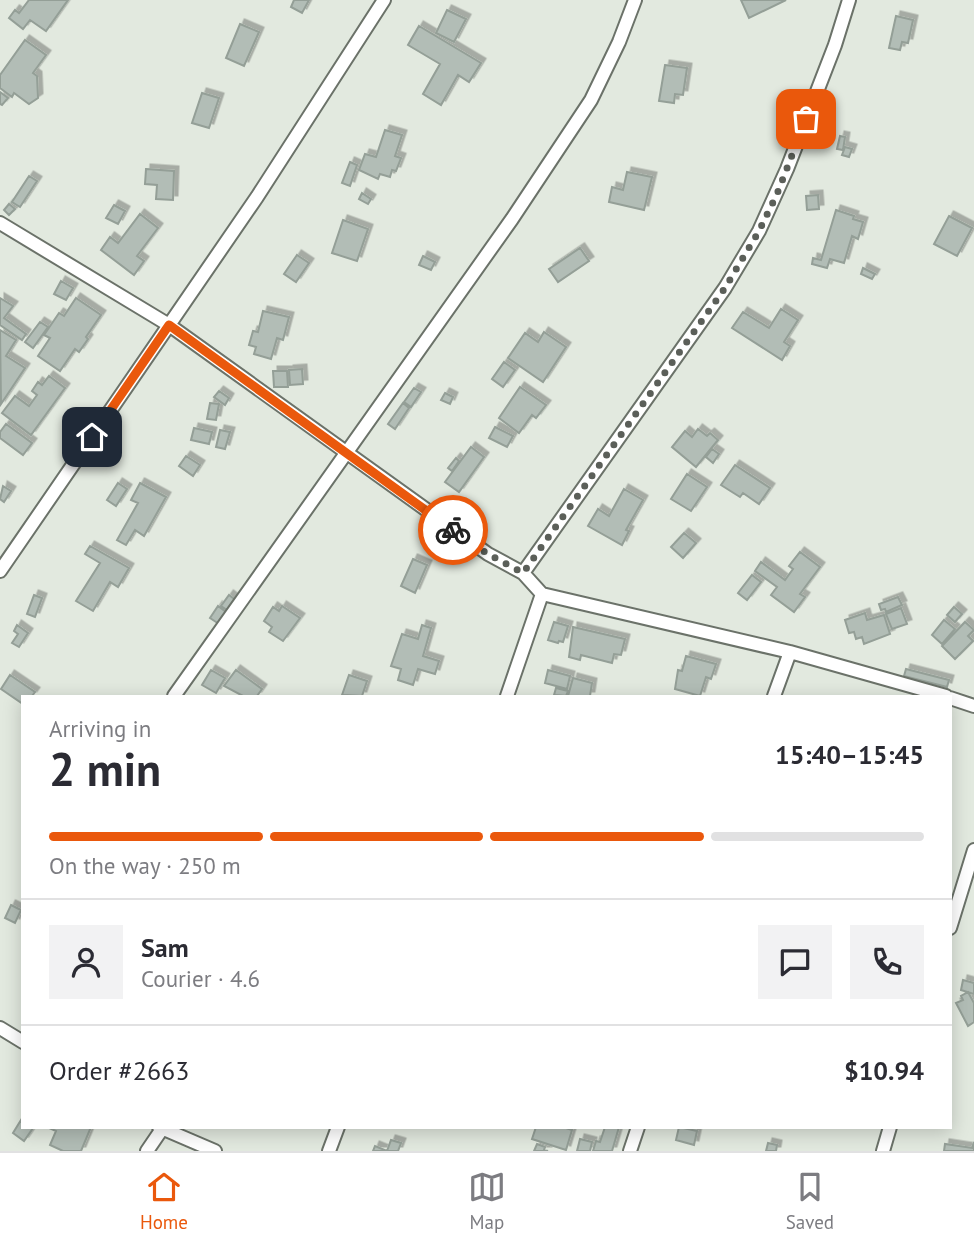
<!DOCTYPE html>
<meta charset="utf-8">
<style>
:root{--surface:#fff;--page:#f2f2f3;--text:#2b2b33;--muted:#7c7c81;--line:#e1e1e2;--accent:#ea580c}
body{margin:0;font-family:"PT Sans",sans-serif;background:var(--page);color:var(--text);height:100vh;display:flex;flex-direction:column;font-size:26px;white-space:nowrap}
*{box-sizing:border-box;margin:0}
p{font-size:23px;color:var(--muted)}
.icon{flex:none;width:38px;height:38px;fill:none;stroke:currentColor;stroke-width:2;stroke-linecap:round;stroke-linejoin:round}
.map{position:relative;flex:1;overflow:hidden}
.details{position:absolute;left:21px;top:695px;width:931px;height:434px;display:flex;flex-direction:column;background:var(--surface);border-radius:0px;box-shadow:0 4px 18px #0003}
.details>*{flex:none}
.pin{position:absolute;display:grid;place-items:center;width:60px;height:60px;color:#fff;margin:-30px;border-radius:14px;box-shadow:0 4px 10px #0006}
.courier{position:absolute;display:grid;place-items:center;width:70px;height:70px;margin:-35px;border:5px solid #ea580c;border-radius:50%;background:#fff;color:#222;box-shadow:0 2px 9px #0007}
.head em{font-style:normal;font-weight:600}
.head div{display:flex;flex-direction:column-reverse}
.head{display:flex;align-items:center;justify-content:space-between;height:119px;padding:0 28px}
h1{font-size:46px;font-weight:600;line-height:52px}
.bar{display:grid;grid-template-columns:repeat(4,1fr);gap:10px 7px;align-content:center;height:84px;padding:0 28px}
.bar i{height:9px;border-radius:5px;background:var(--line)}
.bar .current{background:var(--accent)}
.bar p{grid-column:span 4}
.line{display:flex;align-items:center;gap:18px;padding:0 28px;border-top:2px solid var(--line)}
.line div{flex:1}
.round{display:grid;place-items:center;flex:none;width:74px;height:74px;border-radius:0px;background:var(--page)}
.dock{display:flex;justify-content:space-around;align-items:center;height:98px;border-top:2px solid var(--line);background:var(--surface);font-size:19px;color:var(--muted)}
.dock a{display:grid;justify-items:center;gap:4px}
.dock .current{color:var(--accent)}
.map>svg:first-child{display:block}
.building{fill:#b2bdb6;stroke:#949f97;stroke-width:2;filter:url(#shadow)}
.lines{fill:none;stroke-linecap:round;stroke-linejoin:round}
.minor-casing{stroke:#6b7269;stroke-width:16}
.minor{stroke:#fff;stroke-width:12}
.done{stroke:#5b5f59;stroke-width:7;stroke-dasharray:0 12.6}
.route{stroke:#ea580c;stroke-width:9}
</style>
<div class="map">
<svg width="974" height="1151" viewBox="0 0 974 1151">
<defs>
<filter id="shadow"><feDropShadow dx="4.5" dy="-4.5" stdDeviation="0" flood-color="#0004"/></filter>
</defs>
<rect width="100%" height="100%" fill="#e2e9df"/>
<!-- building -->
<path class="building" d="M29,0H68L46,31L30,20L23,29L9,18L15,10L19,13Z
M294,0H309L302,13L291,7Z
M741,0H786L749,18Z
M447,10L466,19L454,42L436,33Z
M896,16L913,20L908,43L902,42L900,50L889,48Z
M240,24L259,32L244,66L226,58Z
M419,26L481,63L469,82L458,75L441,105L423,94L440,64L408,45Z
M25,40L46,55L33,73L37,76L38,98L29,104L14,93L12,97L0,88V75Z
M665,65L687,68L683,95L675,94L674,103L659,101Z
M0,92L8,98L2,105L0,104Z
M202,93L219,98L209,128L192,123Z
M385,130L402,135L395,156L401,158L396,171L392,170L390,177L380,174L378,179L359,170L365,154L376,157Z
M840,136L845,137L843,150L837,149Z
M845,147L852,149L849,157L842,155Z
M350,162L357,165L350,186L342,183Z
M146,169L174,171L173,200L156,199L157,185L145,184Z
M627,172L652,177L644,210L609,202L612,187L623,190Z
M29,176L37,181L20,207L12,202Z
M362,193L371,199L368,204L359,199Z
M818,195L819,209L807,210L806,196Z
M9,204L15,209L9,215L4,210Z
M114,205L125,211L118,224L106,218Z
M836,210L854,216L853,219L863,222L858,239L852,236L844,263L830,259L827,268L812,264L813,258L821,260Z
M140,214L158,228L137,256L144,261L134,275L101,250L110,237L118,243Z
M949,216L972,228L957,256L934,244Z
M343,220L368,229L357,261L332,253Z
M580,248L589,261L558,282L549,269Z
M297,255L309,263L296,282L284,274Z
M423,256L435,262L431,270L419,265Z
M863,268L875,274L872,279L861,274Z
M61,281L73,288L66,300L54,294Z
M0,298L13,306L4,318L26,334L22,340L0,325Z
M76,298L101,315L86,337L88,339L79,352L75,349L60,371L38,356L50,338L44,335L59,313L64,316Z
M781,309L798,320L784,342L790,346L782,360L732,328L743,312L769,328Z
M263,311L289,317L283,340L277,338L271,359L254,354L256,347L249,345L253,331L258,332Z
M40,322L48,327L33,348L25,342Z
M0,330L16,340L6,356L25,368L1,404Z
M544,332L566,347L543,382L508,358L525,333L538,342Z
M504,362L515,370L503,387L492,379Z
M302,369L303,384L290,385L289,370Z
M273,371H287L288,387H274Z
M49,376L65,388L31,435L2,413L15,396L29,406L37,395L32,391L38,382L42,385Z
M520,387L546,405L536,418L532,415L519,433L499,418Z
M414,388L421,392L411,407L404,402Z
M219,391L229,398L225,405L214,397Z
M445,393L453,397L450,404L441,400Z
M210,403L219,404L216,420L207,419Z
M403,403L409,408L395,429L388,424Z
M6,424L32,443L23,455L0,438V432Z
M495,427L513,436L507,447L489,438Z
M194,428L212,432L209,444L191,440Z
M698,429L707,436L710,433L718,440L696,467L672,447L685,431L692,437Z
M220,430L230,432L225,449L216,447Z
M471,447L484,457L459,492L445,482Z
M712,449L719,454L713,463L706,457Z
M186,456L200,465L193,476L179,466Z
M456,458L459,461L452,471L448,468Z
M735,465L770,488L759,504L743,493L740,497L721,485Z
M687,474L707,487L691,511L671,499Z
M118,483L127,489L116,506L107,500Z
M140,483L166,497L144,536L135,530L126,545L117,540L138,503L131,500Z
M3,486L11,491L4,502L0,499Z
M624,489L643,500L626,530L629,531L622,545L588,526L598,509L609,516Z
M684,533L696,543L683,558L671,547Z
M90,546L129,568L118,587L110,582L93,611L76,601L100,563L85,554Z
M800,552L820,567L800,594L805,597L794,612L771,595L777,587L755,571L761,562L785,580L793,569L789,566Z
M413,559L427,565L415,593L401,586Z
M752,575L761,582L747,600L738,593Z
M34,595L42,598L35,617L27,614Z
M229,595L238,602L230,612L221,606Z
M898,597L902,605L886,612L885,609L881,610L879,604Z
M218,606L230,615L222,626L210,618Z
M282,606L300,618L283,641L269,632L272,627L264,621L273,607L279,611Z
M954,607L962,614L955,622L947,615Z
M901,608L907,624L892,629L886,614Z
M865,613L867,620L884,615L890,634L864,644L862,637L856,639L854,632L849,633L845,620Z
M944,620L955,629L942,644L932,635Z
M554,622L568,626L563,642L559,641L558,643L548,640Z
M965,622L974,630L968,636L973,641L955,659L942,646Z
M17,625L28,633L19,647L12,643L18,634L14,631Z
M422,625L431,628L423,656L439,661L435,674L418,669L413,685L398,680L401,669L391,666L402,634L418,639Z
M573,627L625,639L621,655L614,654L612,663L581,655L580,660L569,657Z
M686,656L716,664L711,679L706,677L700,696L675,689L678,670L682,671Z
M906,669L949,680L947,687L904,676Z
M211,670L225,678L216,693L202,685Z
M236,670L262,689L257,696H243L224,686Z
M548,670L570,676L567,689L545,683Z
M10,675L35,692L32,696H23V704L1,689Z
M349,675L367,681L362,696L342,695Z
M573,678L592,683L590,696H568Z
M556,688L568,691L566,696L554,695Z
M11,905L21,910L15,923L5,918Z
M963,980L974,983V994L961,990Z
M968,992L974,1003V1022L968,1026L956,1003L963,1000L961,996Z
M21,1120L23,1127L33,1128L24,1141L13,1133Z
M47,1127H91L81,1151H63L50,1145L56,1131Z
M536,1127H563L572,1130L566,1150L532,1139Z
M605,1127H619L612,1151H593L596,1141L600,1142Z
M679,1127L697,1131L694,1145L676,1140Z
M580,1139L592,1142L590,1151H577Z
M391,1140L401,1143L398,1151H373L375,1146L387,1151Z
M974,1142V1151H944L945,1144L972,1148Z
M768,1143L777,1145L776,1151H766Z
M537,1144L545,1147L544,1150L548,1151H534Z"/>
<g class="lines">
<defs>
<path id="minor" d="M0,223L169,325L488,554L523,573L542,594L790,652L946,696
M0,571L257,197L384,0
M523,573L725,288L759,231L787,169L835,45L849,0
M174,696L512,219L591,100L619,42L635,0
M507,696L542,594
M774,696L790,652
M950,698L974,706
M950,928L974,850
M0,1028L23,1042
M159,1127L215,1151
M147,1151L162,1129
M329,1151L338,1127
M630,1151L638,1127
M883,1151L890,1127"/>
</defs>
<!-- minor casing -->
<use href="#minor" class="minor-casing"/>
<!-- minor -->
<use href="#minor" class="minor"/>
</g>
<g class="lines">
<!-- done -->
<path class="done" d="M453,530L488,554L523,573L725,288L759,231L777,194L806,119"/>
<!-- route -->
<path class="route" d="M92,437L169,325L453,530"/>
</g>
</svg>
<div class="pin" style="left:806px;top:119px;background:#ea580c"><svg class="icon" aria-label="bag" viewBox="0 0 24 24"><path d="M5 8h14l-1 12H6zM9 8a3 3 0 0 1 6 0"/></svg></div>
<div class="pin" style="left:92px;top:437px;background:#1f2937"><svg class="icon" aria-label="home" viewBox="0 0 24 24"><path d="M3 11l9-7 9 7M6 9v11h12V9"/></svg></div>
<div class="courier" style="left:453px;top:530px"><svg class="icon" aria-label="bike" viewBox="0 0 24 24"><circle cx="6" cy="16" r="4"/><circle cx="18" cy="16" r="4"/><path d="M6 16l4-8h5l3 8M10 8l3 8H6M13 5h3"/></svg></div>
<section class="details">
<div class="head"><div><h1>2 min</h1><p>Arriving in</p></div><em>15:40–15:45</em></div>
<div class="bar"><i class="current"></i><i class="current"></i><i class="current"></i><i></i><p>On the way · 250 m</p></div>
<div class="line" style="height:126px"><a class="round"><svg class="icon" aria-label="person" viewBox="0 0 24 24"><circle cx="12" cy="8" r="4"/><path d="M4 21q1-7 8-7t8 7"/></svg></a><div><b>Sam</b><p>Courier · 4.6</p></div><a class="round"><svg class="icon" aria-label="chat" viewBox="0 0 24 24"><path d="M4 5h16v11H9l-5 4z"/></svg></a><a class="round"><svg class="icon" aria-label="phone" viewBox="0 0 24 24"><path d="M5 4h4l2 5-3 2q2 4 5 5l2-3 5 2v4C11 20 4 13 5 4z"/></svg></a></div>
<div class="line" style="height:91px"><div>Order #2663</div><b>$10.94</b></div>
</section>
</div>
<nav class="dock">
<a class="current"><svg class="icon" aria-label="home" viewBox="0 0 24 24"><path d="M3 11l9-7 9 7M6 9v11h12V9"/></svg>Home</a>
<a><svg class="icon" aria-label="map" viewBox="0 0 24 24"><path d="M3 6l6-2 6 2 6-2v14l-6 2-6-2-6 2zM9 4v14M15 6v14"/></svg>Map</a>
<a><svg class="icon" aria-label="saved" viewBox="0 0 24 24"><path d="M7 4h10v16l-5-4-5 4z"/></svg>Saved</a>
</nav>
